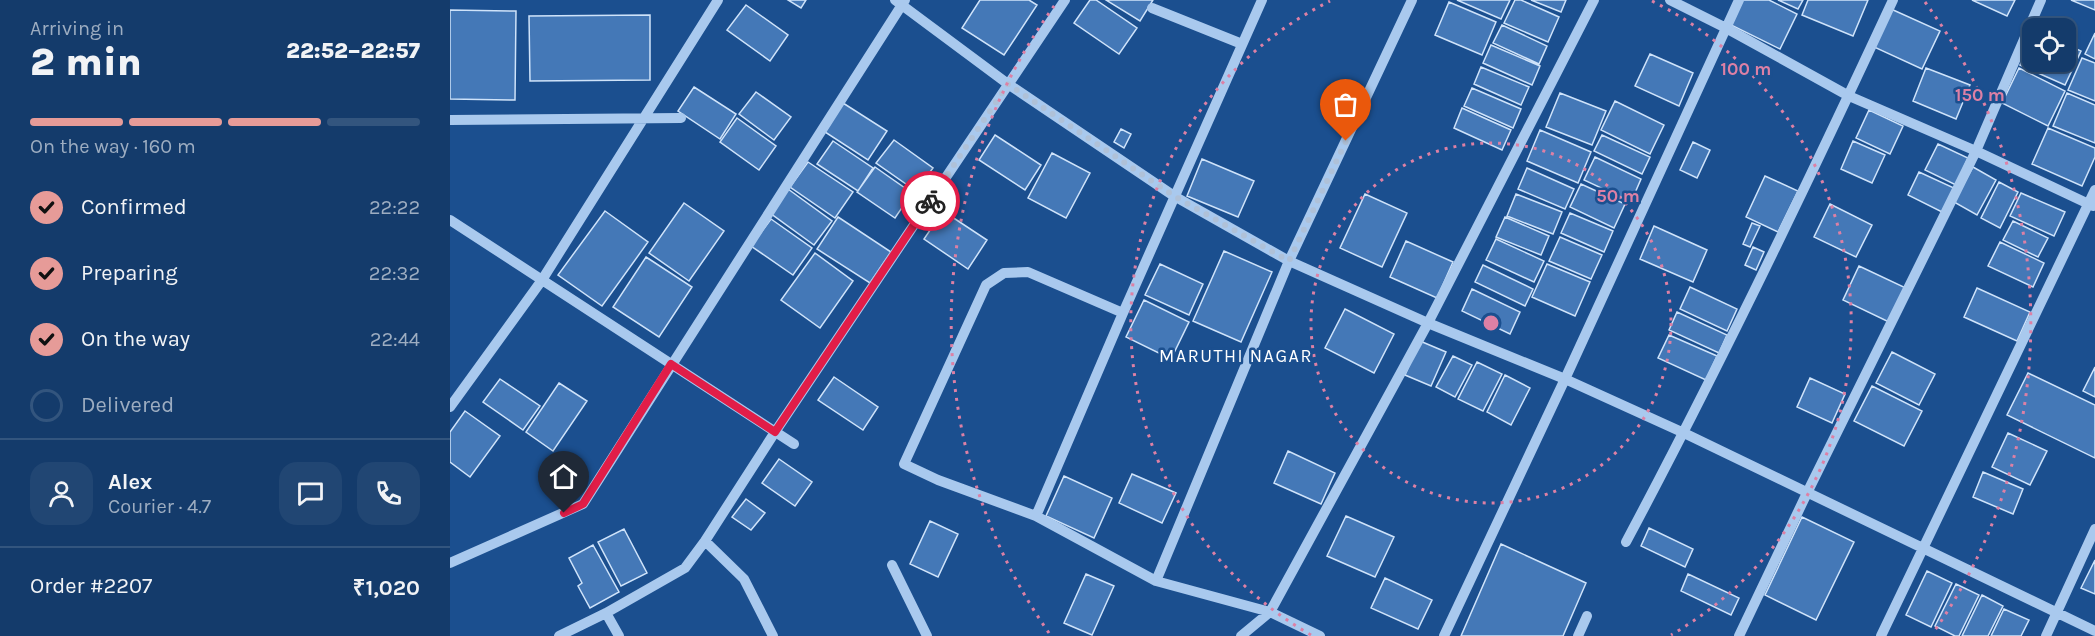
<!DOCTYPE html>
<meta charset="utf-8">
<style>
:root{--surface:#143b6b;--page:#214673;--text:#f1f3f6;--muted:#9dadc1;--line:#33557e;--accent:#e69b98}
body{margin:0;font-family:Karla,sans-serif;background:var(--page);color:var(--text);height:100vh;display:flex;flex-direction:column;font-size:22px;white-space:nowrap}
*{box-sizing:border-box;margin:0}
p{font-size:20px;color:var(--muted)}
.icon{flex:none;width:33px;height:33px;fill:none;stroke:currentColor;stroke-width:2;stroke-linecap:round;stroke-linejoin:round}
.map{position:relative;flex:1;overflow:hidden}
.panel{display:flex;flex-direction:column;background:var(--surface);width:450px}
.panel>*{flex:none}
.tools{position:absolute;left:1572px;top:18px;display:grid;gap:12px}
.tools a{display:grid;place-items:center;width:54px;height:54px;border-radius:12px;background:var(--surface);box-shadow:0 2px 4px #0004,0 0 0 2px var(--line);font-size:30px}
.pin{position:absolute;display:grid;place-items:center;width:51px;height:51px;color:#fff;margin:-62px -26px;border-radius:50% 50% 50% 0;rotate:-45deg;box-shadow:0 0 6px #0007}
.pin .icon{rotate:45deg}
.courier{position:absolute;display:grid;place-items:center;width:60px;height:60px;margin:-30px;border:4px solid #e11d48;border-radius:50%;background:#fff;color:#222;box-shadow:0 2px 8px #0007}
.head em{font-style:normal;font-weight:800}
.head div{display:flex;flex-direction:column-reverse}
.head{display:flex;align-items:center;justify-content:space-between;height:102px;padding:0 30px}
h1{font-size:39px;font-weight:800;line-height:45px}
.bar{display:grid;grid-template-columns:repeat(4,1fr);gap:9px 6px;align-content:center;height:72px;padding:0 30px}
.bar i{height:8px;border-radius:4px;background:var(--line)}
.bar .active{background:var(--accent)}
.bar p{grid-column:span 4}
.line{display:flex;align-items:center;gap:15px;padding:0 30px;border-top:2px solid var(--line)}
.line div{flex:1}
.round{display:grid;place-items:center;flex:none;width:63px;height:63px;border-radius:18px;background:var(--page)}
ol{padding:0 30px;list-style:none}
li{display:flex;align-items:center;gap:18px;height:66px}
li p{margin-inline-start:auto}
li .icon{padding:6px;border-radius:50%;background:var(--accent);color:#111;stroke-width:4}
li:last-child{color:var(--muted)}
li i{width:33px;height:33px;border:3px solid var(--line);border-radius:50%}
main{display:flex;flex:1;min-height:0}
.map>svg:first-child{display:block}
.building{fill:#4478b7;stroke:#cfe3fa;stroke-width:1.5}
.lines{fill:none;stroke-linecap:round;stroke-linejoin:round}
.minor{stroke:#a9c9ee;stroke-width:10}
.done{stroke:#afc1d8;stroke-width:6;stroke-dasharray:0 10.8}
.route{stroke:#e11d48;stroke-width:8}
.ring{fill:none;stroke:#dd80a5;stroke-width:3;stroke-dasharray:3 6}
.labels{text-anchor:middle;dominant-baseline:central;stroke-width:5;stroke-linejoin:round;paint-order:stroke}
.neighbourhood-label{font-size:18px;letter-spacing:1.5px;fill:#fff;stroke:#1b4f8f}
.centre{fill:#dd80a5;stroke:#1b4f8f;stroke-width:3}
.ring-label{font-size:18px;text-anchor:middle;font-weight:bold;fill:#dd80a5;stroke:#1b4f8f;stroke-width:5;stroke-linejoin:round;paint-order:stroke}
</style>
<main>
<section class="panel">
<div class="head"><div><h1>2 min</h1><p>Arriving in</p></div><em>22:52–22:57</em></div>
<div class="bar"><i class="active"></i><i class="active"></i><i class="active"></i><i></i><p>On the way · 160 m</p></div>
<ol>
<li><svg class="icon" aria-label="check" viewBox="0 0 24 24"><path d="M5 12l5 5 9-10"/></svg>Confirmed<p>22:22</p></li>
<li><svg class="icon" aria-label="check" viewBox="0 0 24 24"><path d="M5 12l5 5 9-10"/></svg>Preparing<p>22:32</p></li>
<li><svg class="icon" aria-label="check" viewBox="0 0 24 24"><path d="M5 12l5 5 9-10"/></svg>On the way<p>22:44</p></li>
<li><i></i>Delivered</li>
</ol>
<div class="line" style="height:108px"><a class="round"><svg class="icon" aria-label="person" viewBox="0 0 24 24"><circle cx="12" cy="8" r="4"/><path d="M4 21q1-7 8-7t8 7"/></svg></a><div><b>Alex</b><p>Courier · 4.7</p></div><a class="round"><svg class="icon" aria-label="chat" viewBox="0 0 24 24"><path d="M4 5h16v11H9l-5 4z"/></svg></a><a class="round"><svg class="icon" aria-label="phone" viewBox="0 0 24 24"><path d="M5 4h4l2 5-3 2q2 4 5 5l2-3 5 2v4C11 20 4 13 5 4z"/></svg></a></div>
<div class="line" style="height:78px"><div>Order #2207</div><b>₹1,020</b></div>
</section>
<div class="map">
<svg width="1645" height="636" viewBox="0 0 1645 636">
<rect width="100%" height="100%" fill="#1b4f8f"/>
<!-- building -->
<path class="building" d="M338,0H356L351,8Z
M530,0H579L587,5L554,55L512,28Z
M640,0H646L687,28L669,54L624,23Z
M656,0H703L690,21Z
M1007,0H1060L1051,19Z
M1065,0H1071L1109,17L1098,42L1054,23Z
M1081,0H1116L1111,12Z
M1293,0H1319L1347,14L1330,49L1281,25Z
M1328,0H1353L1348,9Z
M1358,0H1418L1403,36L1352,15Z
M1522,0H1565L1557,16Z
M1621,0H1645V10Z
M999,2L1046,22L1032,55L985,35Z
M296,5L338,35L320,61L277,30Z
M1441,9L1490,31L1472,69L1424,47Z
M0,10L66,11L65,100L0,99Z
M200,15V80L80,81L79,16Z
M1052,25L1097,46L1089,64L1043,43Z
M1645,33V59L1635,54Z
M1582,38V62H1616V44L1631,51L1615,85L1570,65Z
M1041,45L1090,66L1082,85L1033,63Z
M1200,54L1243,73L1229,106L1185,86Z
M1632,58L1645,63V101L1618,90Z
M1031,67L1079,87L1071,105L1024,84Z
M1476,68L1520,85L1506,119L1463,101Z
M1569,68L1615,91L1598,126L1552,103Z
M244,87L286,114L270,139L228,111Z
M1022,88L1071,109L1063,128L1014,106Z
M306,92L341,117L324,140L289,114Z
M1110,93L1156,111L1142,145L1096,127Z
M1617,93L1645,105V143L1603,126Z
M1165,101L1214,125L1200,154L1151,130Z
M393,103L437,131L418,160L375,132Z
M1012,108L1061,130L1052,150L1004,128Z
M1419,110L1453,126L1440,154L1406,138Z
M287,118L326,146L309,170L270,142Z
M1598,128L1645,148V157L1632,186L1582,164Z
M671,129L681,134L674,148L664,142Z
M1090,130L1141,152L1128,183L1077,161Z
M545,135L591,165L575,190L529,160Z
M1152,135L1200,157L1192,174L1144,151Z
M444,140L483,168L466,191L426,163Z
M383,141L423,168L408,191L367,164Z
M1403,141L1435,155L1422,183L1391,169Z
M1243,142L1260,150L1247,178L1230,170Z
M1488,144L1518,158L1506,185L1475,170Z
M602,153L640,173L616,218L578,198Z
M1145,157L1191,179L1181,202L1134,180Z
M752,159L804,181L788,217L737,196Z
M358,162L403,192L385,218L340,187Z
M425,167L462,193L445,218L407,192Z
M1523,167L1546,180L1527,215L1504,202Z
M1077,168L1124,189L1115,209L1068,189Z
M1469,172L1504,188L1492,212L1458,195Z
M1315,176L1348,191L1328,232L1296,217Z
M1549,182L1568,192L1550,228L1531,218Z
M1131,184L1175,204L1164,228L1120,207Z
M338,189L382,221L364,245L320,213Z
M1571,193L1615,212L1604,236L1560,216Z
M915,194L957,213L932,267L890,248Z
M1066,194L1112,212L1103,234L1057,216Z
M234,203L274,231L239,281L199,253Z
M1380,204L1422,225L1406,257L1364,237Z
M155,211L198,242L152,306L108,275Z
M493,211L537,240L518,269L474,239Z
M1120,213L1163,231L1154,252L1111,233Z
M388,217L441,252L420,283L367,249Z
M1055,217L1099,236L1091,255L1046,237Z
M321,219L362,248L343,275L301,246Z
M1563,221L1598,238L1588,257L1553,240Z
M1302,223L1310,226L1300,247L1293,244Z
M1204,226L1257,250L1243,282L1190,259Z
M1110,237L1152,255L1141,279L1099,261Z
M1046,239L1094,261L1084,282L1036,260Z
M956,241L1003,262L987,298L940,277Z
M1550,242L1594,263L1583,287L1538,266Z
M1303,247L1314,252L1306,270L1295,265Z
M774,251L822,272L791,342L743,321Z
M365,253L403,281L370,328L331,300Z
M196,257L242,287L209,337L163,307Z
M710,264L753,284L739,315L695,295Z
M1097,264L1140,282L1125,316L1082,297Z
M1033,265L1083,289L1075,306L1025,282Z
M1409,266L1458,289L1441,323L1393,300Z
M1240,287L1287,309L1277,331L1230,309Z
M1527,288L1580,312L1567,341L1514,317Z
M1022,289L1070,312L1060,334L1012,311Z
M694,300L739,322L721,359L676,337Z
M895,309L944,334L924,373L875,348Z
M1227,312L1277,335L1269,353L1219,330Z
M1219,335L1267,356L1256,380L1208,358Z
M970,341L996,352L981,386L955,375Z
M1442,352L1485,374L1469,405L1426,383Z
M1003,356L1022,365L1005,397L986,387Z
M1027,362L1052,374L1033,411L1008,399Z
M1645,367V397L1633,391Z
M1578,373L1645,405V458L1557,415Z
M1055,375L1080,388L1061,425L1037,412Z
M384,377L428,407L413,430L368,400Z
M1360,378L1395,394L1382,423L1347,407Z
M50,379L90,406L73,430L33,402Z
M109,383L137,401L103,451L76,432Z
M1422,386L1472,411L1454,446L1404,421Z
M15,411L50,436L20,477L0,462V432Z
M1558,433L1597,451L1580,485L1542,467Z
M838,451L885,473L871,504L824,483Z
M329,459L362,482L345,506L312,483Z
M1533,472L1573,489L1563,514L1523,497Z
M682,474L726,493L712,523L669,503Z
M614,476L662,498L644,538L596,516Z
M296,499L315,513L301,530L282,517Z
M896,516L944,537L925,577L877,556Z
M1352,517L1404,542L1366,620L1315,595Z
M480,521L508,534L488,577L460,564Z
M1199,528L1243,549L1235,567L1191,546Z
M174,529L197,573L171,586L148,542Z
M1051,544L1136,583L1113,636H1011Z
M143,545L169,592L140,608L128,586L132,583L119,558Z
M1645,560V594L1631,588Z
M1477,571L1502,583L1481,627L1456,615Z
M636,574L664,586L642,635L614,623Z
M1238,574L1289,598L1281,615L1231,591Z
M935,578L982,600L968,629L921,608Z
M1506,584L1529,595L1509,636H1505L1485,626Z
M1532,595L1553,606L1538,636H1512Z
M1554,609L1579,620L1571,636H1541Z"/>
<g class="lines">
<!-- minor -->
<path class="minor" d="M445,0L558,84L724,196L839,261L978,323L1115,379L1234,433L1645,631
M1220,0L1276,28L1399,96L1526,151L1643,206
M702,8L792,44
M0,120L231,118
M0,220L344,444
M673,313L578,272L554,273L536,285L454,464L488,480L586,516L706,581L820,612L870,636
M0,407L92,280L268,0
M586,516L673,313L812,0
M255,541L294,579L323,636
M1176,542C1271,364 1358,183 1443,0
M0,563L133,504L455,0
M442,565L477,636
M706,581L839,261L962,0
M156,613L169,636
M109,636L156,613L235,568L255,541L325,432L615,0
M791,636L820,612L978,323L1144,0
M994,636L1115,379L1289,0
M1128,636L1137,616
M1289,636L1357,493L1526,151L1591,0
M1431,636L1645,190
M1596,636L1645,529"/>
</g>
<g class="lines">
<!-- done -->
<path class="done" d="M480,201L558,84L724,196L839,261L896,141"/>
<!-- route -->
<path class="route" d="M114,513L133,504L221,364L325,432L480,201"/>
</g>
<!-- distance rings -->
<g class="ring">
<circle cx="1041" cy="323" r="180"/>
<path d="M861 635A360 360 0 0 1 880 1M1202 1A360 360 0 0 1 1221 635"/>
<path d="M599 633A540 540 0 0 1 607 2M1475 2A540 540 0 0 1 1483 633"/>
</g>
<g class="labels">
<!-- neighbourhood labels -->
<g class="neighbourhood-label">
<text x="786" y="356">MARUTHI NAGAR</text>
</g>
</g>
<circle cx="1041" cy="323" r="9" class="centre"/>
<g class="ring-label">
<text x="1296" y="75">100 m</text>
<text x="1530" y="101">150 m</text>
<text x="1168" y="202">50 m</text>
</g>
</svg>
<div class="tools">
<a><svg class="icon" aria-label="locate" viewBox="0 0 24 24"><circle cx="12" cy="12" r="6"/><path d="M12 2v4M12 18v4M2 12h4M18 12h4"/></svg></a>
</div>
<div class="pin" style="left:896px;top:141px;background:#ea580c"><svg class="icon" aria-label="bag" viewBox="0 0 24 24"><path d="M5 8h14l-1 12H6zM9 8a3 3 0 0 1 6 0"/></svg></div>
<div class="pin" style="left:114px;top:513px;background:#1f2937"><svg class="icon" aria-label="home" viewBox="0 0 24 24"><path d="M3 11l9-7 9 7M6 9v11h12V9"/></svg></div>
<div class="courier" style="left:480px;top:201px"><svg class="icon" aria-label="bike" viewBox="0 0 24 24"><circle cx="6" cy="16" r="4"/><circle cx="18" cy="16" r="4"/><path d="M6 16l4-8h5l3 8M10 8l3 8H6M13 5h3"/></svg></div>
</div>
</main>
